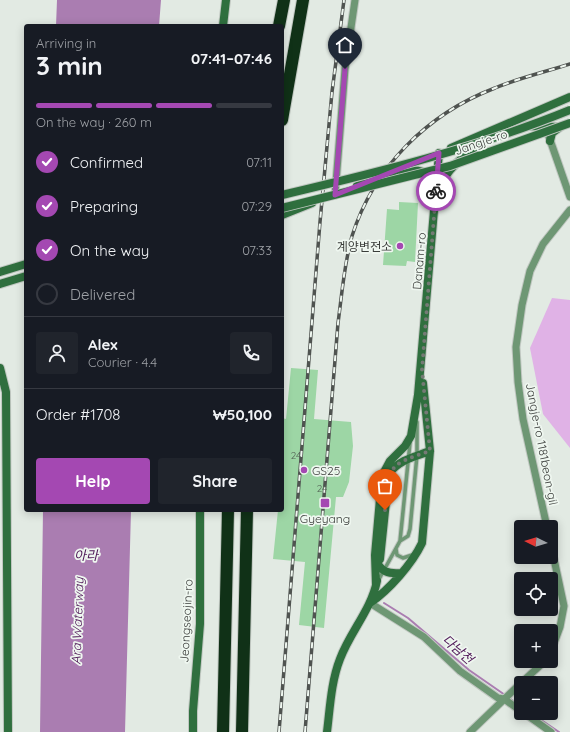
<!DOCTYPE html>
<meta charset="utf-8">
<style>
:root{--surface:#171b24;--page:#20242c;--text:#f1f3f6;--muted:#9ea1a6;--line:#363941;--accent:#a448b2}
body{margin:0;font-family:Quicksand,"Noto Sans KR",sans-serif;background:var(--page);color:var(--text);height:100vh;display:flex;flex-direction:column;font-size:15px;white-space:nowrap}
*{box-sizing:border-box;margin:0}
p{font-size:13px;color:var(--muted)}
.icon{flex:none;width:22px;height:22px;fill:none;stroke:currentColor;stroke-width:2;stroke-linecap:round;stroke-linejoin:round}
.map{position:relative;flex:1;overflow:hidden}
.side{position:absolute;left:24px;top:24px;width:260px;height:488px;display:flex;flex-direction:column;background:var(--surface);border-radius:4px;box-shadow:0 2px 10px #0003}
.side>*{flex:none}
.needle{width:26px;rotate:275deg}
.buttons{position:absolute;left:514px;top:520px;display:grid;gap:8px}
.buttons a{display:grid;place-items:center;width:44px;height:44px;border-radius:4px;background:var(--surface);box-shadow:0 2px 10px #0003;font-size:20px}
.pin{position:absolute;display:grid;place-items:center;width:34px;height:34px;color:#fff;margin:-41px -17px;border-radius:50% 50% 50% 0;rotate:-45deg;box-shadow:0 0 4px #0007}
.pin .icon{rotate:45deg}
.courier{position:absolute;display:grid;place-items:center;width:40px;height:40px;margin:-20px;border:3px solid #a448b2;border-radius:50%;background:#fff;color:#222;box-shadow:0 1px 5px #0007}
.head em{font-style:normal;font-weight:700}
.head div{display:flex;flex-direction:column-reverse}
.head{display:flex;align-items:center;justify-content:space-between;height:68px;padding:0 12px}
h1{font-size:26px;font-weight:700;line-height:30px}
.bar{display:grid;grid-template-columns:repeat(4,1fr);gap:6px 4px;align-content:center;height:48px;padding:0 12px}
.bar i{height:5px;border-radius:3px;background:var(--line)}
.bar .current{background:var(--accent)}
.bar p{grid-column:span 4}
.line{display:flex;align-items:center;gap:10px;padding:0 12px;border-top:1px solid var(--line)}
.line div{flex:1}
.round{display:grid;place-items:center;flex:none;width:42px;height:42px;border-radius:4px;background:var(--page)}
ol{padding:0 12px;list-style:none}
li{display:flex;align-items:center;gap:12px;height:44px}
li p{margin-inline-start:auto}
li .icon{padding:4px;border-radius:50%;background:var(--accent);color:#fff;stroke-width:4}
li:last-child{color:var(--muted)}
li i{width:22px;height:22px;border:2px solid var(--line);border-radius:50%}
.button{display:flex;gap:8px;margin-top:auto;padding:8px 12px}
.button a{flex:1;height:46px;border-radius:4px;background:var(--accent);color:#fff;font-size:16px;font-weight:700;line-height:46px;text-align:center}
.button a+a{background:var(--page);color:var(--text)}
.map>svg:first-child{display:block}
.green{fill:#e0b2e6}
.water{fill:#aa7db1}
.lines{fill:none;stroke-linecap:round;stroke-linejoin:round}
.stream{stroke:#aa7db1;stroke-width:2}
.building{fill:#9dd6a5}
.lane-casing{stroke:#c0c7c1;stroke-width:5.5}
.street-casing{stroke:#c0c7c1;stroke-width:9}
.secondary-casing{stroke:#c0c7c1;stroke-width:10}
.highway-casing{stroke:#c0c7c1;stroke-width:14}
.lane{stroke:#6e9774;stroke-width:3.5}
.street{stroke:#6e9774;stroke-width:7}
.secondary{stroke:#2f6f3e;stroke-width:8}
.highway{stroke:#103117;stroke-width:12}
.rail-casing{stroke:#4f5350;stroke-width:3.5}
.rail{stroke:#eff7f0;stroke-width:2;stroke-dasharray:6;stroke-linecap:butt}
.secondary-bridge-casing{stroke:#c0c7c1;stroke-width:10;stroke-linecap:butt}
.secondary-bridge{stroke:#2f6f3e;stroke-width:8}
.done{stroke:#757a75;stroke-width:4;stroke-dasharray:0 7.2}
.route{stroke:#a448b2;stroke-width:5}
.poi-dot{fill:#a448b2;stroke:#eff7f0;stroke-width:1.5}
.labels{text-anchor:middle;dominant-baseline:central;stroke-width:3.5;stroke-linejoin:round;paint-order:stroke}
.number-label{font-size:10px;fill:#536355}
.street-label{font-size:12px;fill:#3a3d3a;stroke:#eff7f0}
.poi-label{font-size:12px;fill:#3a3d3a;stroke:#eff7f0;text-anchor:end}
.water-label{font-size:13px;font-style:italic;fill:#4d1556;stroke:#eff7f0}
</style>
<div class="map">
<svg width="570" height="732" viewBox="0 0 570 732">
<rect width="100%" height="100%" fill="#e2eae3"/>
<!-- green -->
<path class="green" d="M552,298L570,300V448L543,414L530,348Z"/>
<!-- water -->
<path class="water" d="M57,0H161L159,26H56Z
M43,510H131L125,732H40Z"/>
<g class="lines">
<!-- stream -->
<path class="stream" d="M384,603L408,618L469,670L505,695
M509,698L521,706
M531,713L559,732"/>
</g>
<!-- building -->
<path class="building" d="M399,202L418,203L415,262L407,261L406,266L383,265L387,209L399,210Z
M291,368L318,370L314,419L351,422L353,446L349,482L343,497H336L324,628L299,625L305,562L273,559L278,510H282V418L286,419Z"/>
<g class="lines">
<defs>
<path id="lane" d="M400,541L408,536L410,529L417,455V422
M396,549L397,555L403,558L412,555
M378,581L400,541L410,443"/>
<path id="street" d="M549,137L570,197
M335,195L345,69L355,0
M547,527L523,419L518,382L516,347L522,305L530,271L543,244L570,210
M551,545L564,606L560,627L551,651
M370,603L424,637L460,671L498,698L504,699L521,711
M521,683L545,661
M524,713L551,732
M470,732L521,683"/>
<path id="secondary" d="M223,26L226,0
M527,126L558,127
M550,141L552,133L560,127
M451,148L570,97
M402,171C418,169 431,170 435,188
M357,186L407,166
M439,188C447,169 464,156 480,143
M282,215L312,203
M0,272L26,264
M0,284L26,276
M0,368L6,392L8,732
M380,559L389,473C401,459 414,457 430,451
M376,560C381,572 388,574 401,573
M376,585L375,555L382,476L390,461L405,446L411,436L418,395L439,153
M370,603C389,590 412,564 422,543L430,451L423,383
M193,732V711L200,624V510
M327,732C330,708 331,682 340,659C350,632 371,610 377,581"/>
<path id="highway" d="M279,26L284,0
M282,120L303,0
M223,732L228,510
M242,732L247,510"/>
</defs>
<!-- lane casing -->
<use href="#lane" class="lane-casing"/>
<!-- street casing -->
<use href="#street" class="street-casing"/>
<!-- secondary casing -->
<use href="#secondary" class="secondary-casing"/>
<!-- highway casing -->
<use href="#highway" class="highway-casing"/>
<!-- lane -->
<use href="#lane" class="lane"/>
<!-- street -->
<use href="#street" class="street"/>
<!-- secondary -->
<use href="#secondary" class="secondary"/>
<!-- highway -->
<use href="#highway" class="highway"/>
<defs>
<path id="rail" d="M279,732L320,222L332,92L344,0
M305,732L338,323C342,294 344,264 352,236C374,167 427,114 495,88C519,78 545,72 570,64"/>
</defs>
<!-- rail casing -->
<use href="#rail" class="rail-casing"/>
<!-- rail -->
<use href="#rail" class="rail"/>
<defs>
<path id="secondary-bridge" d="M282,195C379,172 477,148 570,110
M282,208L450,166L570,123"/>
</defs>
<!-- secondary-bridge casing -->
<use href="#secondary-bridge" class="secondary-bridge-casing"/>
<!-- secondary-bridge -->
<use href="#secondary-bridge" class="secondary-bridge"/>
</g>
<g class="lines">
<!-- done -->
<path class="done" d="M385,510C389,466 387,465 430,451L422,370L436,191"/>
<!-- route -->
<path class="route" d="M345,69L335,195L439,153L436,191"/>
</g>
<!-- markers -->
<g class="poi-dot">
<circle cx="400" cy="246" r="4"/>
<circle cx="304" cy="470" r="4"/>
<rect x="320" y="498" width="10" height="10" rx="2"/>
</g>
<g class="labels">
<!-- number labels -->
<g class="number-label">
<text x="296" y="455">24</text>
<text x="322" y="488">24</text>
</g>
<!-- street labels -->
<g class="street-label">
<text transform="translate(481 142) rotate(-19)">Jangje-ro</text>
<text transform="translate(419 261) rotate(-85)">Danam-ro</text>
<text transform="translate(542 444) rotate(79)">Jangje-ro 1181beon-gil</text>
<text transform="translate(186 621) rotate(-87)">Jeongseojin-ro</text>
</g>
<!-- poi labels -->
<g class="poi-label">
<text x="392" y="246">계양변전소</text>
<text x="312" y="470" text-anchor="start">GS25</text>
<text x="325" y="518" text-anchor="middle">Gyeyang</text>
</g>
<!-- water labels -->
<g class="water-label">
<text x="86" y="555">아라</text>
<text transform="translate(77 621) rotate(-88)">Ara Waterway</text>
<text transform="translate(458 649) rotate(41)">다남천</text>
</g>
</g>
</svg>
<div class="buttons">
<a><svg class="needle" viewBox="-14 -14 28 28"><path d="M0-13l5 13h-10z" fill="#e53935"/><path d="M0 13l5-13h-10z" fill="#9ea1a6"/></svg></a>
<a><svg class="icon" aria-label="locate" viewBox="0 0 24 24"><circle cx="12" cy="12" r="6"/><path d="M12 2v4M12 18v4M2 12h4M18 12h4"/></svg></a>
<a>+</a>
<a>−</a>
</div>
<div class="pin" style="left:385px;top:510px;background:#ea580c"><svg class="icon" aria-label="bag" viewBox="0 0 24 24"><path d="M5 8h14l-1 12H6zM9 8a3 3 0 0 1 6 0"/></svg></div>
<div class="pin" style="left:345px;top:69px;background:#1f2937"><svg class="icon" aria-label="home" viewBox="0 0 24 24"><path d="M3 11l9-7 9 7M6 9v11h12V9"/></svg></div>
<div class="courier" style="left:436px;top:191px"><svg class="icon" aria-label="bike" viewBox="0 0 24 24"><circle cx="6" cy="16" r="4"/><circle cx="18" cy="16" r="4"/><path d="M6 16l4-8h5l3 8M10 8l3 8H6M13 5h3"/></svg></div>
<section class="side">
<div class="head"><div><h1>3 min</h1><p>Arriving in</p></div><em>07:41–07:46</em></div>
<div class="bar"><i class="current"></i><i class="current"></i><i class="current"></i><i></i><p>On the way · 260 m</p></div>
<ol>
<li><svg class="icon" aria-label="check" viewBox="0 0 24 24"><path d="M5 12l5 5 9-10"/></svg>Confirmed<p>07:11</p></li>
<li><svg class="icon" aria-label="check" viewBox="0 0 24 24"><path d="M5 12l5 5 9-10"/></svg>Preparing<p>07:29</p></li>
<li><svg class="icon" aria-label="check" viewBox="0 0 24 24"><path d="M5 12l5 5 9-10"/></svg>On the way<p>07:33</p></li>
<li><i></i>Delivered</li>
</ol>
<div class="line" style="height:72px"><a class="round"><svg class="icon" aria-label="person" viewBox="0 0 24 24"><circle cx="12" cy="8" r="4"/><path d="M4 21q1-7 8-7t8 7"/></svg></a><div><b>Alex</b><p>Courier · 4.4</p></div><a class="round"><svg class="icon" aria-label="phone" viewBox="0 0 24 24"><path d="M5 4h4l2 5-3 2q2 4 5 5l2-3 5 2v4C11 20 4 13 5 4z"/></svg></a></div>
<div class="line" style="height:52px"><div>Order #1708</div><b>₩50,100</b></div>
<div class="button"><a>Help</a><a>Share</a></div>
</section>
</div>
